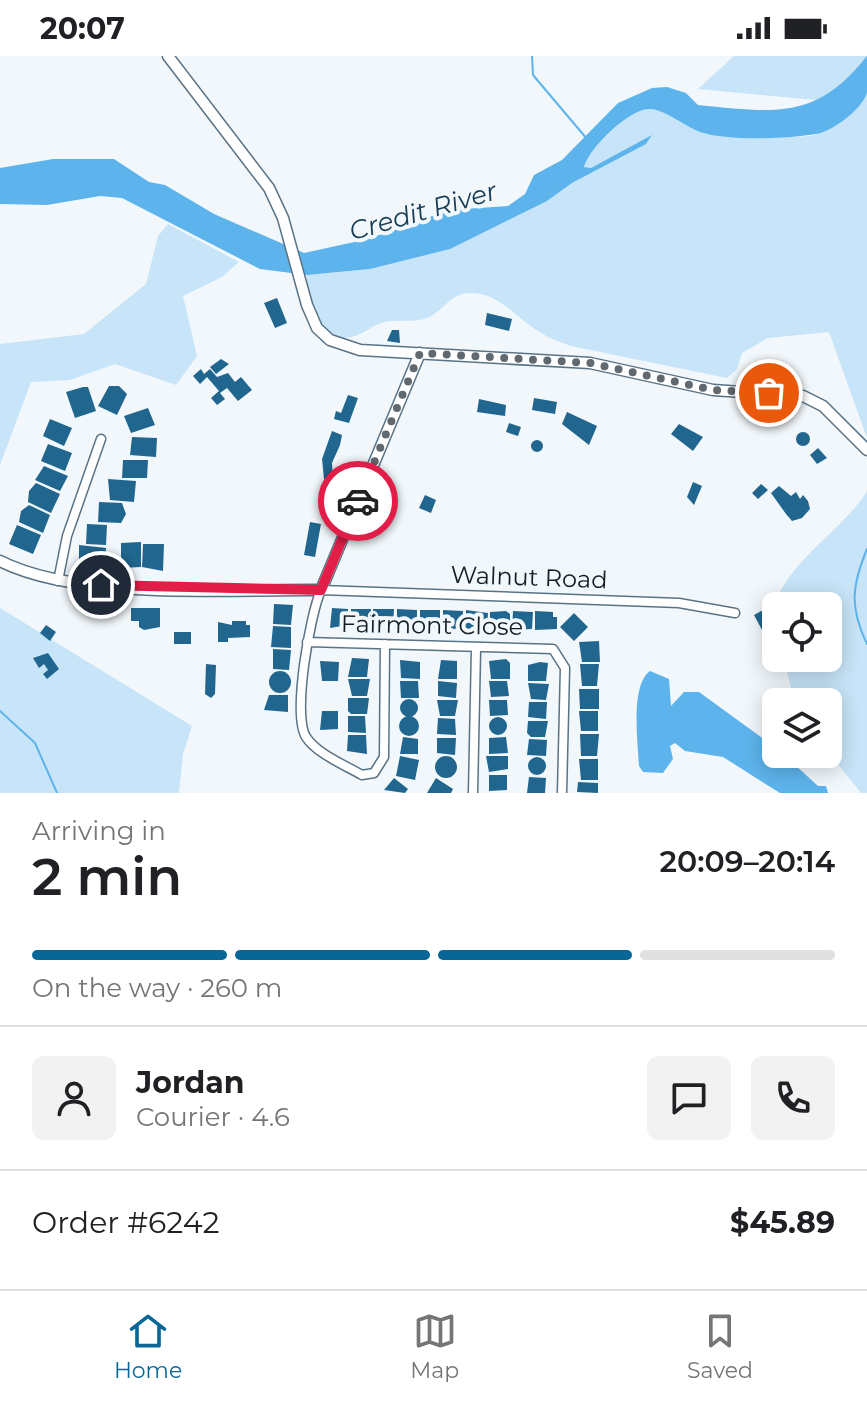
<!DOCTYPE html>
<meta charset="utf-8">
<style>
:root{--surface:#fff;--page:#f2f2f2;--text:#202124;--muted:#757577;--line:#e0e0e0;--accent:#096797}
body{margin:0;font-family:Montserrat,sans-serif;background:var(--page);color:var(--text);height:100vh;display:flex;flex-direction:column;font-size:30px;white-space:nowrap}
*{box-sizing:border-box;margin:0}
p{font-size:26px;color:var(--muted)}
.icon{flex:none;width:44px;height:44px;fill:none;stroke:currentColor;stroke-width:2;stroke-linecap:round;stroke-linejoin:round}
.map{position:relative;height:737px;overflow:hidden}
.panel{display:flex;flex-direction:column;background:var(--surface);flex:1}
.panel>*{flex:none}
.controls{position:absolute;left:762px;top:536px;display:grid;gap:16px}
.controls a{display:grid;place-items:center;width:80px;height:80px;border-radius:12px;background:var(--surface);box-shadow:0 4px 20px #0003;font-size:40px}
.pin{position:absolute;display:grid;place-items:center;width:68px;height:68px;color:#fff;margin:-34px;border:4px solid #fff;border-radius:50%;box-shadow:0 2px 8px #0007}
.courier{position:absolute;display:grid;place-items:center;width:80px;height:80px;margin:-40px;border:6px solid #e11d48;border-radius:50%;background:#fff;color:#222;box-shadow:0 2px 10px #0007}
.headline em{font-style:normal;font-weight:600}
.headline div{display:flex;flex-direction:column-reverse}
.headline{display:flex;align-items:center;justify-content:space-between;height:136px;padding:0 32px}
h1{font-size:52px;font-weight:600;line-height:60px}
.bar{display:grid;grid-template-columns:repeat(4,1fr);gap:12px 8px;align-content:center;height:96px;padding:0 32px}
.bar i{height:10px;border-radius:6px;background:var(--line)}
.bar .selected{background:var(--accent)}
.bar p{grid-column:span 4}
.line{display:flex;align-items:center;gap:20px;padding:0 32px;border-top:2px solid var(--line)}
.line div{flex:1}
.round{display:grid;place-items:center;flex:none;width:84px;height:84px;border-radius:12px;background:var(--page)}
.status{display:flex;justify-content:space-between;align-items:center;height:56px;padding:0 40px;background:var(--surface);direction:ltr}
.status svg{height:22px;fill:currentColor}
.dock{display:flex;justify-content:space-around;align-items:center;height:112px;border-top:2px solid var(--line);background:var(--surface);font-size:22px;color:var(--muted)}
.dock a{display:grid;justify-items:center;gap:4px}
.dock .selected{color:var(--accent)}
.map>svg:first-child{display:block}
.green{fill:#c7e4f8}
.water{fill:#5db4ec}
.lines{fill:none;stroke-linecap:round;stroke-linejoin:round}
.stream{stroke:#5db4ec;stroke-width:2}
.building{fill:#21668e}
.minor-casing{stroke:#597386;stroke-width:11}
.tertiary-casing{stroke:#597386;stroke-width:13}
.minor{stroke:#fff;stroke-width:8}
.tertiary{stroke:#fff;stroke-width:10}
.done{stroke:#60696f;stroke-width:8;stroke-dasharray:0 14.4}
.route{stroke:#e11d48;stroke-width:10}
.labels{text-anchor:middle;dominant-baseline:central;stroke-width:8;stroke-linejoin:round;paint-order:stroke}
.street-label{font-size:24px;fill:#121d24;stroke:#f1f7fb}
.water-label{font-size:26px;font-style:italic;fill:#183d55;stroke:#f1f7fb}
</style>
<div class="status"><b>20:07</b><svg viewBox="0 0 49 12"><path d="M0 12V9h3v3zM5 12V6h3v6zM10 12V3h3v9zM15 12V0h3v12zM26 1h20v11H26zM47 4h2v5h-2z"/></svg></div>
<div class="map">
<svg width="867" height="737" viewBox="0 0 867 737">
<rect width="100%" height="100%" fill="#f1f7fb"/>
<!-- green -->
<path class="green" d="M734,0H867V382L829,276L768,282L742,297L737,313L727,322L571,290C557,285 544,280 532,271C517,260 500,242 481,238C450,232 449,252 427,262C415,267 397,263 384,266C373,269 362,279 351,281C306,289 306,250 307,219L370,213L547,145L572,127L646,88L651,81L591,112L584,111C589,93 630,52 651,53C667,54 684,71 701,76C720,82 798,84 818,78C831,74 846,57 857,48L698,33Z
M168,168L239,206L222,221L183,240L197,300L176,329L115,308L70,324L31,326L0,409V288L84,278L146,228L158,180Z
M867,435V737H861L828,696V646H795L783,602H828V550H777C777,515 848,469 867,435Z
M0,552L192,670L183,698L179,737H0Z"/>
<!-- water -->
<path class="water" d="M867,0C867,11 867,27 867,37C862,53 832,76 816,78C787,83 727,85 700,76C684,70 666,54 650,53C630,52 589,92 584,111L591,112L652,79L646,88L572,127L547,145L450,193L370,213L307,219L260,213L122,142L100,140L47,149L0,148V112L53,103H114L149,126L165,129L214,158L304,197L368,183L449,154L508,150L525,138L534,119L562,104L618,47L652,32L667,31L686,37L698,49C773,56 815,66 867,0Z
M650,615L669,623L671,650L684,636H699L776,692V698H783L818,730H826L828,737H780L723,701L685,695L675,687L670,690L673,703L663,717L643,716L639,710C638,688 630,629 650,615Z"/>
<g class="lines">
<!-- stream -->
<path class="stream" d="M532,0L533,19L587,83
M867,493C852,529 849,551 867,588
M0,655L35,687L57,737"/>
</g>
<!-- building -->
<path class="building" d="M277,242L287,267L275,272L264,247Z
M487,257L512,263L509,275L485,269Z
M392,274H399L400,287L387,285Z
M221,303L229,308L216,318L210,311Z
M201,313L204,318L210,313L217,321L228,317L235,326L241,321L252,334L238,345L227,332L220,337L225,343L217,349L211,342L219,335L207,321L200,328L193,320Z
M109,330H119L127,338L117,359L98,350Z
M83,331H88L96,355L75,362L66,336Z
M348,339L358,342L349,367L334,363L336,355L341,357Z
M534,342L557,346L555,358L532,354Z
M479,343L506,349L505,360L477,356Z
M148,352L155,369L131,377L124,360Z
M567,356L597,370L589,389L562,368Z
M50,363L72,372L64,390L43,380Z
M509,367L521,371L518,380L506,376Z
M679,368L703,381L693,395L671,378Z
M332,375L342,379L340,389L332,407L333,422L324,423L322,403Z
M796 383a7 7 0 1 1 14 0a7 7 0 1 1-14 0Z
M132,381L157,382L156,401L130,399Z
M531 390a6 6 0 1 1 12 0a6 6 0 1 1-12 0Z
M48,388L72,397L65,415L41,405Z
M818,392L827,402L817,408L810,399Z
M123,404H148L147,422H122Z
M44,410L68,420L60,435L35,424Z
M108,423L136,425L134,446L110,444Z
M693,426L702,430L694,449L687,441Z
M36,427L60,438L51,457L28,446L29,435Z
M761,428L768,434L758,443L752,437Z
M779,430L791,440L796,436L800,443L803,439L808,445L810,453L802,462L792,465L786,458L771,437Z
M425,439L436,444L431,457L419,452Z
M99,446L122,447L126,458L121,467L98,466Z
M29,449L50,459L43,477L19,466L21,455Z
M310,466L321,468L315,501L304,499Z
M87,468L107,469L106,489L86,488Z
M17,469L41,479L33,498L9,488Z
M141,486V511L121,512V487Z
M143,488H164L163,515L142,511Z
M79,489L106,492L105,511L79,510Z
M274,548L293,549L291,569L273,568Z
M131,552H160V571L144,574L139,571V565H131Z
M332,552L348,553V569L330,572Z
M351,553H371V571L351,573Z
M373,553H394L393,571L373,573Z
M397,553L417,554V573H397Z
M420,554H440V572L420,573Z
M443,554L463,555V572L443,574Z
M466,554L488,557L487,572L465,574Z
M763,554L765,559L770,556L776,568V589L771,591L754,559Z
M506,555L510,558V574H490V556Z
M513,555L533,556L532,573L512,574Z
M535,555L553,556V561H557V573L535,574Z
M574,557L588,571L574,585L560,571Z
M232,565H246V569H250V581L228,582V586H218V566L232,569Z
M46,569L56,576L50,585L40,577Z
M273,570L291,571V592L271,591Z
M174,576H191V588H174Z
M599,585L600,606H582L579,586Z
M273,593L291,594L289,614L273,613Z
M48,597L59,613L47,623L43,618L48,614L44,608L39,612L33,602Z
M352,602L369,603L367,621H348Z
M506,603L510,607V623H491L489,605Z
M400,604L420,606V623L401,622Z
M441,604L457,605V623H438Z
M320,605L339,606L338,625H322Z
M540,606L548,607L546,625H528V609Z
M206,608L216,609L215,638L211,642L205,638Z
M580,608H599L597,630H582Z
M269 626a11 11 0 1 1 22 0a11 11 0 1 1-22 0Z
M348,623H370L367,640H352Z
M400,625H418L419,642H401Z
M438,625L457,627L456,642L438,640Z
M489,625H507L509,640L491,641Z
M528,627L549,628L546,644L531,643Z
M579,633H599V653H580Z
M269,639H288V656L264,654Z
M348,642H369L367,658H351L348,655Z
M400 652a9 9 0 1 1 18 0a9 9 0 1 1-18 0Z
M437,644H458L455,660H440Z
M489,644H507L508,659L490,660Z
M529,646H547L546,663L528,661Z
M322,655H338V673L320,674Z
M579,655H598V675H581Z
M348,660H365L366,677L348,676Z
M399 670a10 10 0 1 1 20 0a10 10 0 1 1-20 0Z
M489 670a9 9 0 1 1 18 0a9 9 0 1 1-18 0Z
M438,662L455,663L456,679L437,678Z
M528,665H548L545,681H531L527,677Z
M580,678H599L597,700H581Z
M348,679H366L367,698L347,695Z
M403,681L418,683V698H400Z
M506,681L508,697L489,698V682Z
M437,682H456L455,699L437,697Z
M529,683L547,684L546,700L527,699Z
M435 711a11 11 0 1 1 22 0a11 11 0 1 1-22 0Z
M400,700L419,704L415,724L396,720Z
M486,700H508V713L489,716Z
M528 710a9 9 0 1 1 18 0a9 9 0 1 1-18 0Z
M579,703H598V724H581Z
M489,719H507V734L489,735Z
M529,721L546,722L545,737H527Z
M394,722L408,733L405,737L384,734Z
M436,722L453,733L451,737H427Z
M578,726L598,727V737L577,736Z"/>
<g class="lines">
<defs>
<path id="minor" d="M58,525L67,480L101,383
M307,586L553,593L565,612L562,737
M385,588L384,701L374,717L362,719C345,709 317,698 306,681C292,659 310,559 321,534L679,547L735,557
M473,737L476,593"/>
<path id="tertiary" d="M168,0L269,132L283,162L307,249L317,272L330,284L360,294L590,307L713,334L803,340L823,350L867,394
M0,505C79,545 231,533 321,534L420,297"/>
</defs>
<!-- minor casing -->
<use href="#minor" class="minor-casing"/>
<!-- tertiary casing -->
<use href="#tertiary" class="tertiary-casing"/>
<!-- minor -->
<use href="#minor" class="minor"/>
<!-- tertiary -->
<use href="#tertiary" class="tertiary"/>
</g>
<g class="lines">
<!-- done -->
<path class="done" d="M358,445L420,297L590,307L713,334L769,337"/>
<!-- route -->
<path class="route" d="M101,529L321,534L358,445"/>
</g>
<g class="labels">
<!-- street labels -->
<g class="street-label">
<text transform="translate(529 521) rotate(2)">Walnut Road</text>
<text transform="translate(432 569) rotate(1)">Fairmont Close</text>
</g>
<!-- water labels -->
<g class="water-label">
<text transform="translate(423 155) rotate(-16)">Credit River</text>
</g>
</g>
</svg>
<div class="controls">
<a><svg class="icon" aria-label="locate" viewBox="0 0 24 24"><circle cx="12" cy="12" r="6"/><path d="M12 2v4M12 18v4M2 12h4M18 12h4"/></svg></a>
<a><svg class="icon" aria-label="layers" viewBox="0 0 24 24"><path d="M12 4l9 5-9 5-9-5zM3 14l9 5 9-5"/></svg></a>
</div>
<div class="pin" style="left:769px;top:337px;background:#ea580c"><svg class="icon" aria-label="bag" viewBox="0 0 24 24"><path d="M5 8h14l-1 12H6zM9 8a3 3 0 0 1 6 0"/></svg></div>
<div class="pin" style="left:101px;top:529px;background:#1f2937"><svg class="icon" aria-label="home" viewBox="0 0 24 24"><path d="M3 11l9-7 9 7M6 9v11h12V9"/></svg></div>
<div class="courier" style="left:358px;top:445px"><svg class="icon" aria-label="car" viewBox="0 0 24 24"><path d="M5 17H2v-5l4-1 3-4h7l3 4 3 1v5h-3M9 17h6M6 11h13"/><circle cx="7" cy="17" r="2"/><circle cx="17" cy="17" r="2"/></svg></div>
</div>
<section class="panel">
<div class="headline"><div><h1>2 min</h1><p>Arriving in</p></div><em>20:09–20:14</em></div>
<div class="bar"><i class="selected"></i><i class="selected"></i><i class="selected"></i><i></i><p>On the way · 260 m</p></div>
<div class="line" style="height:144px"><a class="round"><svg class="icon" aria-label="person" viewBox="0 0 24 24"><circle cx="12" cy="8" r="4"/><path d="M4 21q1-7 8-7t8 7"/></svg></a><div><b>Jordan</b><p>Courier · 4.6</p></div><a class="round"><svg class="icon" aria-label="chat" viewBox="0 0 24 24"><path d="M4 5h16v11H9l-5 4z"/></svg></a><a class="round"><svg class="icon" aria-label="phone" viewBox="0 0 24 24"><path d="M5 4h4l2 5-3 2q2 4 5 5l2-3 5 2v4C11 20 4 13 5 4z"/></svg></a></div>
<div class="line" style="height:104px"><div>Order #6242</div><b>$45.89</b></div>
</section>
<nav class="dock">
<a class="selected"><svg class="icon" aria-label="home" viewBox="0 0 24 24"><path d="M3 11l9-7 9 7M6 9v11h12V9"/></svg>Home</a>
<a><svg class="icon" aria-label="map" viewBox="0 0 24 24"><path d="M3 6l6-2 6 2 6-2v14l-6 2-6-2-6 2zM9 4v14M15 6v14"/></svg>Map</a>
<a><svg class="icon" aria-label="saved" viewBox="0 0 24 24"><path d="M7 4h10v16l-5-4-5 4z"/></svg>Saved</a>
</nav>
